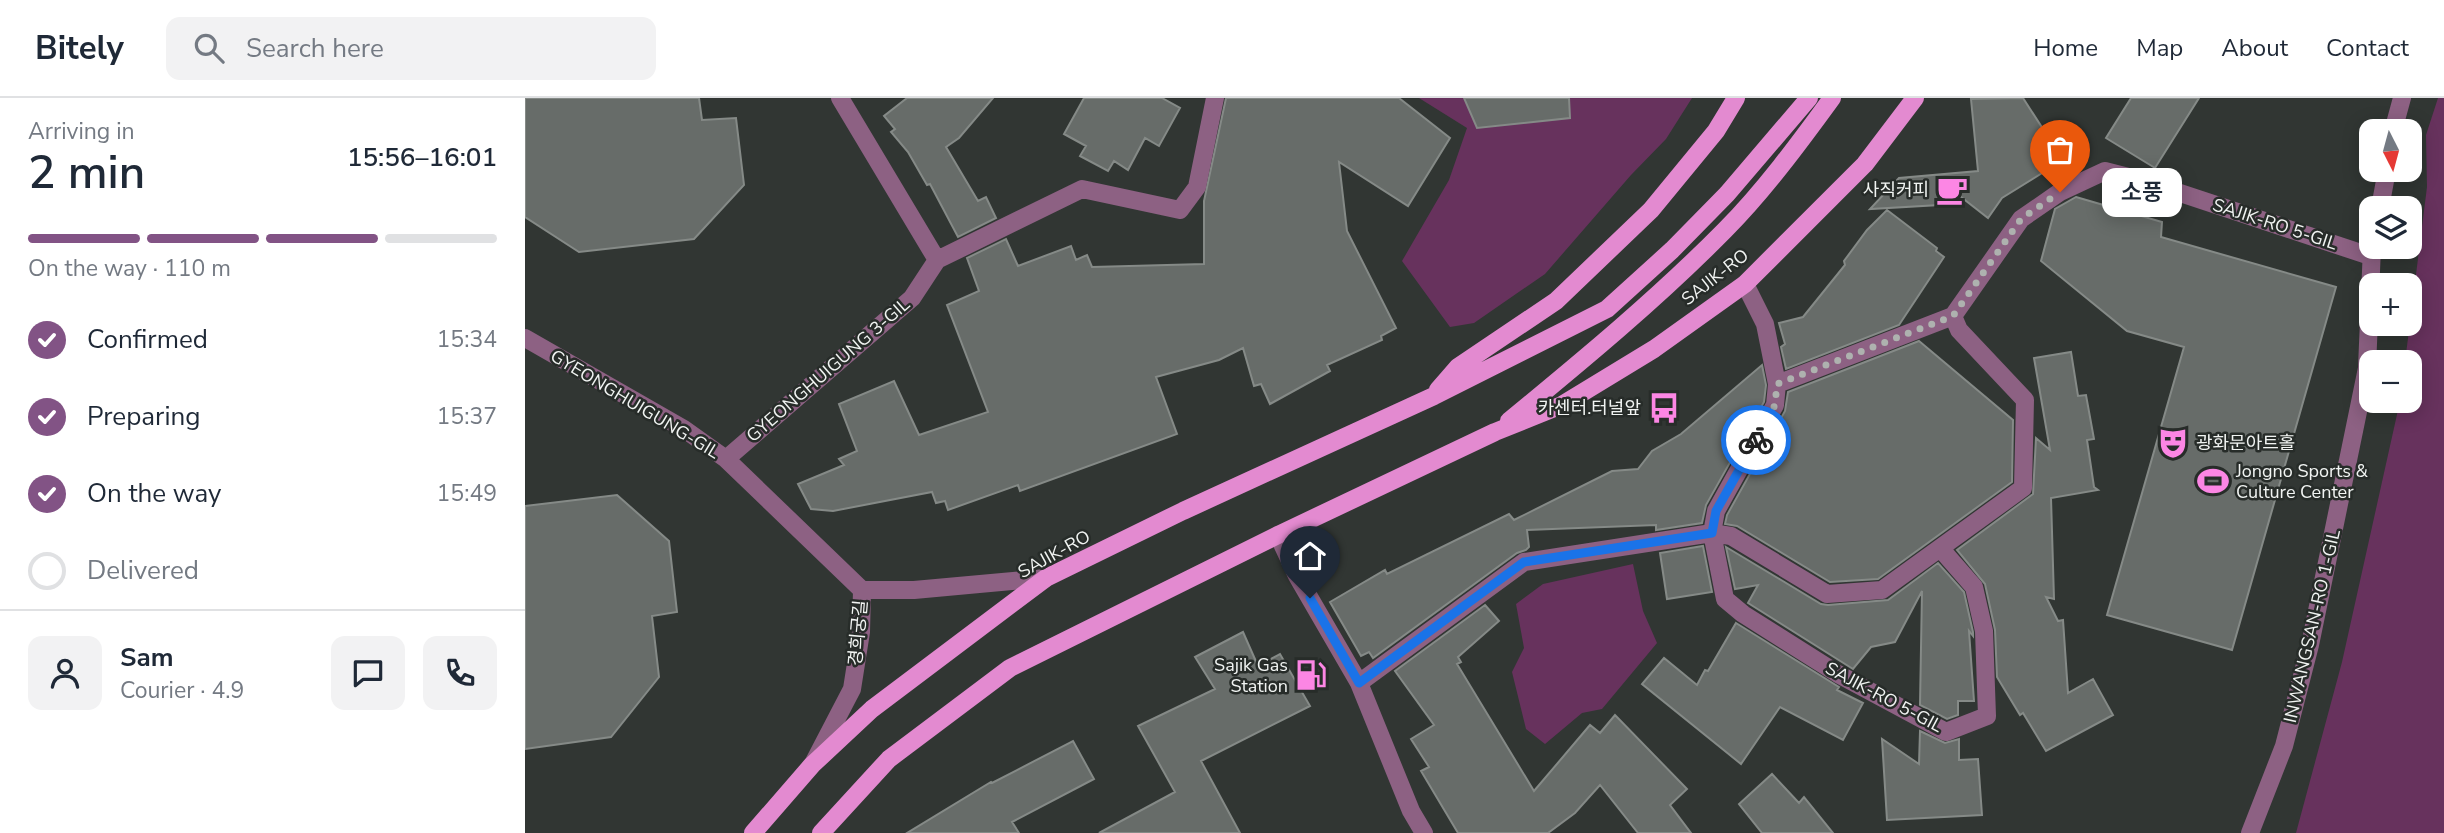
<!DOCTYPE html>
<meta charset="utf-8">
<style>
:root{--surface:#fff;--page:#f2f2f3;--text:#1f2937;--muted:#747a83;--line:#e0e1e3;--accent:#825385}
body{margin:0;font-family:"Nunito Sans","Noto Sans KR",sans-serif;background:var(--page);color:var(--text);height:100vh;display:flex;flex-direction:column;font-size:26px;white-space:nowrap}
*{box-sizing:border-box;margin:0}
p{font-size:23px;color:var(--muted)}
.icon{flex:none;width:38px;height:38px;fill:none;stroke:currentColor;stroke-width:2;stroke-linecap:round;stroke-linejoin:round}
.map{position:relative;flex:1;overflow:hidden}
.panel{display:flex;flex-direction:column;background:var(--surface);width:525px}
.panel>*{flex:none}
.needle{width:46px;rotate:174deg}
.buttons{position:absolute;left:1834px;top:21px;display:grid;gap:14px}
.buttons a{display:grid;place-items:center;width:63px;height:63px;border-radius:14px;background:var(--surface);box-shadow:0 4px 18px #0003;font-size:35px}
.pin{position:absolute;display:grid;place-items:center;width:60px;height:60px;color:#fff;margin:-72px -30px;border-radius:50% 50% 50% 0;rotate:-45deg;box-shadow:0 0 7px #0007}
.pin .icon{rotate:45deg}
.courier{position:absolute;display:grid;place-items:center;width:70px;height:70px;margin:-35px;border:5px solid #1a73e8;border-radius:50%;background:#fff;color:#222;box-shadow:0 2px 9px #0007}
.bubble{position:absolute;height:49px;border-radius:14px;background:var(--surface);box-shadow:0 4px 18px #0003;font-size:23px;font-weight:600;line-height:49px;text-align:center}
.summary em{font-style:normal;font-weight:600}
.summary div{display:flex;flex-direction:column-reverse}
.summary{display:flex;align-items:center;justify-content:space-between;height:119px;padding:0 28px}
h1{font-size:46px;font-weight:600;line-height:52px}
.bar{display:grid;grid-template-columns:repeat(4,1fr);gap:10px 7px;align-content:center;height:84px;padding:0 28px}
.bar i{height:9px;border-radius:5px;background:var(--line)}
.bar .selected{background:var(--accent)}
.bar p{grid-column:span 4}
.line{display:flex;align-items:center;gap:18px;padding:0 28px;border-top:2px solid var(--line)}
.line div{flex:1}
.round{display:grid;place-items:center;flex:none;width:74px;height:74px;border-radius:14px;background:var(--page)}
ol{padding:0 28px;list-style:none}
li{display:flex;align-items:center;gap:21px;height:77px}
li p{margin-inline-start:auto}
li .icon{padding:7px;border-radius:50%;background:var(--accent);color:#fff;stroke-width:4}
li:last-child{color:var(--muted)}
li i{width:38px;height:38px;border:4px solid var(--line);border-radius:50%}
header{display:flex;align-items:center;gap:42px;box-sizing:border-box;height:98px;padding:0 35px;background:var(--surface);border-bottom:2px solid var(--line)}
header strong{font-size:33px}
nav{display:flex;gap:38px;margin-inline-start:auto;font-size:24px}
.search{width:490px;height:63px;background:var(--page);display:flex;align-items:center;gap:18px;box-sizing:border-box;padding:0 24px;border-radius:14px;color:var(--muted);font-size:26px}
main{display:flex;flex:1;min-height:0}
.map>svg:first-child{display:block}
.green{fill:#67325d}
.building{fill:#676c69;stroke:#858a87;stroke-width:2}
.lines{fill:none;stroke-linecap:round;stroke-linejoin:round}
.minor{stroke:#8d6183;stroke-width:18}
.major{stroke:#e38ad0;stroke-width:18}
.done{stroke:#aeb2af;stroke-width:7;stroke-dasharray:0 12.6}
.route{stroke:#1a73e8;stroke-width:9}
.labels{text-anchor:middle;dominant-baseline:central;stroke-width:5;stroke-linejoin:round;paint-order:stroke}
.poi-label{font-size:18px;fill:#f1f4f2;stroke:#272c29;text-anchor:end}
.street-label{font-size:18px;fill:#f1f4f2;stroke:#272c29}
</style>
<header>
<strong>Bitely</strong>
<div class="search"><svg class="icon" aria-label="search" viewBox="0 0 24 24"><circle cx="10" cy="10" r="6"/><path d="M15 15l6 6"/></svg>Search here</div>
<nav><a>Home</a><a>Map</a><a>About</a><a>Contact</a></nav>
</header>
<main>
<section class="panel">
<div class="summary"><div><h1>2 min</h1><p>Arriving in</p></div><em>15:56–16:01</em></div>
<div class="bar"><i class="selected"></i><i class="selected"></i><i class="selected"></i><i></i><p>On the way · 110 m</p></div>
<ol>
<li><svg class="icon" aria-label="check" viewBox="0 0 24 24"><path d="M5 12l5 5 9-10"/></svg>Confirmed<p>15:34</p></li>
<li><svg class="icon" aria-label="check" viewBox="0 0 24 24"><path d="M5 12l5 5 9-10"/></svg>Preparing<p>15:37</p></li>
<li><svg class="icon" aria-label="check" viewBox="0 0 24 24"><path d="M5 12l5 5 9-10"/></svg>On the way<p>15:49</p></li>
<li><i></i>Delivered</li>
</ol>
<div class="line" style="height:126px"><a class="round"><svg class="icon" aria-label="person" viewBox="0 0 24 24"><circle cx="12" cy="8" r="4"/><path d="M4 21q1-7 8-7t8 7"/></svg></a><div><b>Sam</b><p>Courier · 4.9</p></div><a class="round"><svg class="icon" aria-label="chat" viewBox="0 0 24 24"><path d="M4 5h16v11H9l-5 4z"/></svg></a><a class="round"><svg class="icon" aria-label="phone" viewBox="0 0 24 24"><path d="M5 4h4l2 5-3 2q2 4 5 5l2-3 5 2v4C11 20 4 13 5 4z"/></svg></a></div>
</section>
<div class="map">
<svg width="1919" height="735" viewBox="0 0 1919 735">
<rect width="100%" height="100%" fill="#313633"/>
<!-- green -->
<path class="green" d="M894,0H1167L1141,41L1106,77L1020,176L949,225L925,229L877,163L924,82L942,30Z
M1913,0H1919V735H1771L1817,564L1875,303H1885V264H1880L1902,89L1901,37Z
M1108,466L1118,513L1132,545L1077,611L1057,615L1020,646L1001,631L987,574L999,550L991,506L1018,486Z"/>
<!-- building -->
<path class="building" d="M0,0H174L177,22L211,20L219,87L169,141L54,154L0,119Z
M382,0H468L434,40L421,49L453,103L461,99L471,120L433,139L405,86L402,87L383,54L366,34L370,31L359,18Z
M559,0H637L655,10L634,48L620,40L603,72L589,63L583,73L555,58L561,48L539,36Z
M701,0H874L925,40L883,108L814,64L822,133L871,230L856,238L857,242L802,267L805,273L745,306L736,286L729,288L718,250L694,262L631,279L652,336L495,393L493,387L423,412L420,403L411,405L407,394L308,413L286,411L273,386L319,367L314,361L332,353L314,306L369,283L394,337L463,314L422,207L454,193L442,160L481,141L493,168L546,148L551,162L562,157L567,169L679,166V103Z
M939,0H1044L1045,20L952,30Z
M1498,0L1538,62L1477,100L1463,120L1436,99L1432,106L1345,111L1374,80L1453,73L1446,1Z
M1606,0H1674L1630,70L1581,40Z
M1551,99L1637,124L1636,139L1811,189L1707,552L1582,517L1659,249L1602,233L1516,163L1530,111Z
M1362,112L1412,150L1411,153L1419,159L1374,227L1261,271L1256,249L1260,246L1254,225L1278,219L1320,167L1319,163L1342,132Z
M1394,243L1488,322L1487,384L1353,481L1305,484L1212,428L1200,426L1202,417L1260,313L1263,294Z
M1546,254L1553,298L1561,297L1569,341L1562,342L1569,389L1573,392L1526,400L1529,501L1521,499L1533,523L1538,522L1543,595L1568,581L1588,617L1521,653L1498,615L1495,617L1472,579L1470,532L1460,486L1432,452L1508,396L1511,340L1525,352L1509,260Z
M1237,267L1241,287L1239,304L1181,407L1177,425L1131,432V427L1002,432L1004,449L1001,452L992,455L848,560L844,554L836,558L805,504L860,472L862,476L984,416L989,422L1087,373L1113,371L1127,353L1156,336Z
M92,397L144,443L152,514L127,518L134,579L86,639L0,651V408Z
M1178,448L1187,494L1142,501L1135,455Z
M1201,449L1296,506L1303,507L1363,502L1413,465L1439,494L1448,534V538L1444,533L1449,603H1433V617L1422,621L1395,607L1397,493L1370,544L1346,549L1328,571L1223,505L1233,487L1210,491Z
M960,507L974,523L933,559L936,564L932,566L1009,693L1065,627L1075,635L1090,617L1162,691L1145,707L1166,735H1113L1075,687L1050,715L1023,735H933L896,673L904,669L886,641L909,627L870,573Z
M1211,525L1314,589L1312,592L1338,605L1318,642L1255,609L1216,666L1117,586L1139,560L1172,587L1180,572L1183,573Z
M718,534L733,568L755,556L785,608L676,663L715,735H574L650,694L613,628L690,591L670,559Z
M1395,633L1420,645L1434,641V662L1453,661L1457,717L1362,722L1357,641L1394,666Z
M548,643L569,681L487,724L494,735H382L466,684L467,685Z
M1247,676L1274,705L1279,699L1308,735H1237L1214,706Z"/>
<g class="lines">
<!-- minor -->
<path class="minor" d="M1868,33L1877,0
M1855,110L1862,72
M412,162L557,91L655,112L672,89L690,0
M1220,186L1240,226L1252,286L1428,218L1496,121L1535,94L1580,73L1619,83L1845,158
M0,240L159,331L201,361L337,492H389L521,480
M1252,286L1250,307L1191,413L1187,435L1206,438L1302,496L1357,492L1498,390L1500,302L1434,232L1428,218
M201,361L387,200L412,162L315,0
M753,437L772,478L834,585L886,713L899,735
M834,585L999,464L1187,435L1200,501L1218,516L1313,576L1421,634L1462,618L1459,533L1449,489L1415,450
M289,664L327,591L336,534L337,492
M1725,735L1759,648L1785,547L1842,270L1847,149"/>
<!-- major -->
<path class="major" d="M913,292L933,269L1031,203L1126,112L1191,33L1211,0
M984,323C1058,262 1132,201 1200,132C1238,94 1275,44 1307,0
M228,735L287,667L347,611L521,480L658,413L909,298L1082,211L1147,152L1202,96L1284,0
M296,735L364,661L485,570L753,437L970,334L1037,307L1129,251L1220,186L1340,66L1390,0"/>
</g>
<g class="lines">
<!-- done -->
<path class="done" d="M1231,342L1250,307L1252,286L1428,218L1496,121L1535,94"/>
<!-- route -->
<path class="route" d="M785,500L834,585L999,464L1187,435L1191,413L1231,342"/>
</g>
<!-- icons -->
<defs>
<symbol id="cafe-bare" viewBox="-9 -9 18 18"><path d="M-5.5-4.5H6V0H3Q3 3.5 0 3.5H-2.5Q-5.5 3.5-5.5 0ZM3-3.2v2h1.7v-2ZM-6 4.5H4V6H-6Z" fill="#fc86e4" stroke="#272c29" stroke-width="2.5" paint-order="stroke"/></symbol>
<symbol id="bus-bare" viewBox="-9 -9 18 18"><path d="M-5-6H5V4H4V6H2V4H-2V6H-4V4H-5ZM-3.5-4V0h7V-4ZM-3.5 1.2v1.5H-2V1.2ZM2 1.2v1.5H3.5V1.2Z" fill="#fc86e4" stroke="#272c29" stroke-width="2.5" paint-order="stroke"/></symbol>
<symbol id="theatre-bare" viewBox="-9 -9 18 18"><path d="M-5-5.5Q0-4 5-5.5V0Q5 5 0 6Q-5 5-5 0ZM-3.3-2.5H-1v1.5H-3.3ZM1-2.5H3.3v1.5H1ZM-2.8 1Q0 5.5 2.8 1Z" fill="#fc86e4" stroke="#272c29" stroke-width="2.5" paint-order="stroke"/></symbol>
<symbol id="stadium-bare" viewBox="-9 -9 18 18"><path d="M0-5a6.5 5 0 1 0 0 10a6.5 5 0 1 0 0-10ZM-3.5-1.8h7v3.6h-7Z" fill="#fc86e4" stroke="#272c29" stroke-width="2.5" paint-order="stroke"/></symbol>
<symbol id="fuel-bare" viewBox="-9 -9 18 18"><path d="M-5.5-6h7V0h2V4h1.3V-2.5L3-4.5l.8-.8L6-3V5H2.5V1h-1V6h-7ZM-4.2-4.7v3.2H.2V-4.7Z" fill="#fc86e4" stroke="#272c29" stroke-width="2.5" paint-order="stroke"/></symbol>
</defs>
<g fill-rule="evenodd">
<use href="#cafe-bare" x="1405" y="70" width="44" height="44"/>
<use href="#bus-bare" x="1117" y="288" width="44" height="44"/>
<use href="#theatre-bare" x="1626" y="323" width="44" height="44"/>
<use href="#stadium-bare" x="1666" y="361" width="44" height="44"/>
<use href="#fuel-bare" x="764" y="555" width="44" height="44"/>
</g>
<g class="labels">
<!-- poi labels -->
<g class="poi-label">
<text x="1404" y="92">사직커피</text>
<text x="1116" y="310">카센터.터널앞</text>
<text x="1671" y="345" text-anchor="start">광화문아트홀</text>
<text x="1711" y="373" text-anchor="start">Jongno Sports &amp;<tspan x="1711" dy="21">Culture Center</tspan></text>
<text x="763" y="567">Sajik Gas<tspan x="763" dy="21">Station</tspan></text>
</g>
<!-- street labels -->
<g class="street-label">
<text transform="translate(1750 126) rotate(18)">SAJIK-RO 5-GIL</text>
<text transform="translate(1190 179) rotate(-38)">SAJIK-RO</text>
<text transform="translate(303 272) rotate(-41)">GYEONGHUIGUNG 3-GIL</text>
<text transform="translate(110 306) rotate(31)">GYEONGHUIGUNG-GIL</text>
<text transform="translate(529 456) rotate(-29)">SAJIK-RO</text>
<text transform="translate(1787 528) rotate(-77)">INWANGSAN-RO 1-GIL</text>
<text transform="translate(333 535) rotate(-85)">경희궁길</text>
<text transform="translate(1359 599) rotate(28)">SAJIK-RO 5-GIL</text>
</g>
</g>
</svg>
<div class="buttons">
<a><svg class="needle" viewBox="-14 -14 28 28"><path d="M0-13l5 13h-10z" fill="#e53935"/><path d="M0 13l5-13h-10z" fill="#747a83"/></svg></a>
<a><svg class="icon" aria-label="layers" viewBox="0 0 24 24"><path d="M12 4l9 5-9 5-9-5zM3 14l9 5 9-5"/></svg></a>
<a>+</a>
<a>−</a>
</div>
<div class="pin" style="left:1535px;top:94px;background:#ea580c"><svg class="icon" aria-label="bag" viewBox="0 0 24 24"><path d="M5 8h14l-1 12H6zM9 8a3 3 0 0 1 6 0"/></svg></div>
<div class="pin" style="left:785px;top:500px;background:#1f2937"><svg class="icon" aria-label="home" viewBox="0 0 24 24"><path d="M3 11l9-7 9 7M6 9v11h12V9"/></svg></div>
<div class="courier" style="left:1231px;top:342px"><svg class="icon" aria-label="bike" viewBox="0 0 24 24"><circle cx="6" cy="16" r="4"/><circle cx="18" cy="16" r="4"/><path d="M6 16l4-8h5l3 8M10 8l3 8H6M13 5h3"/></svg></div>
<div class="bubble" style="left:1577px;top:70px;width:80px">소풍</div>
</div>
</main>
